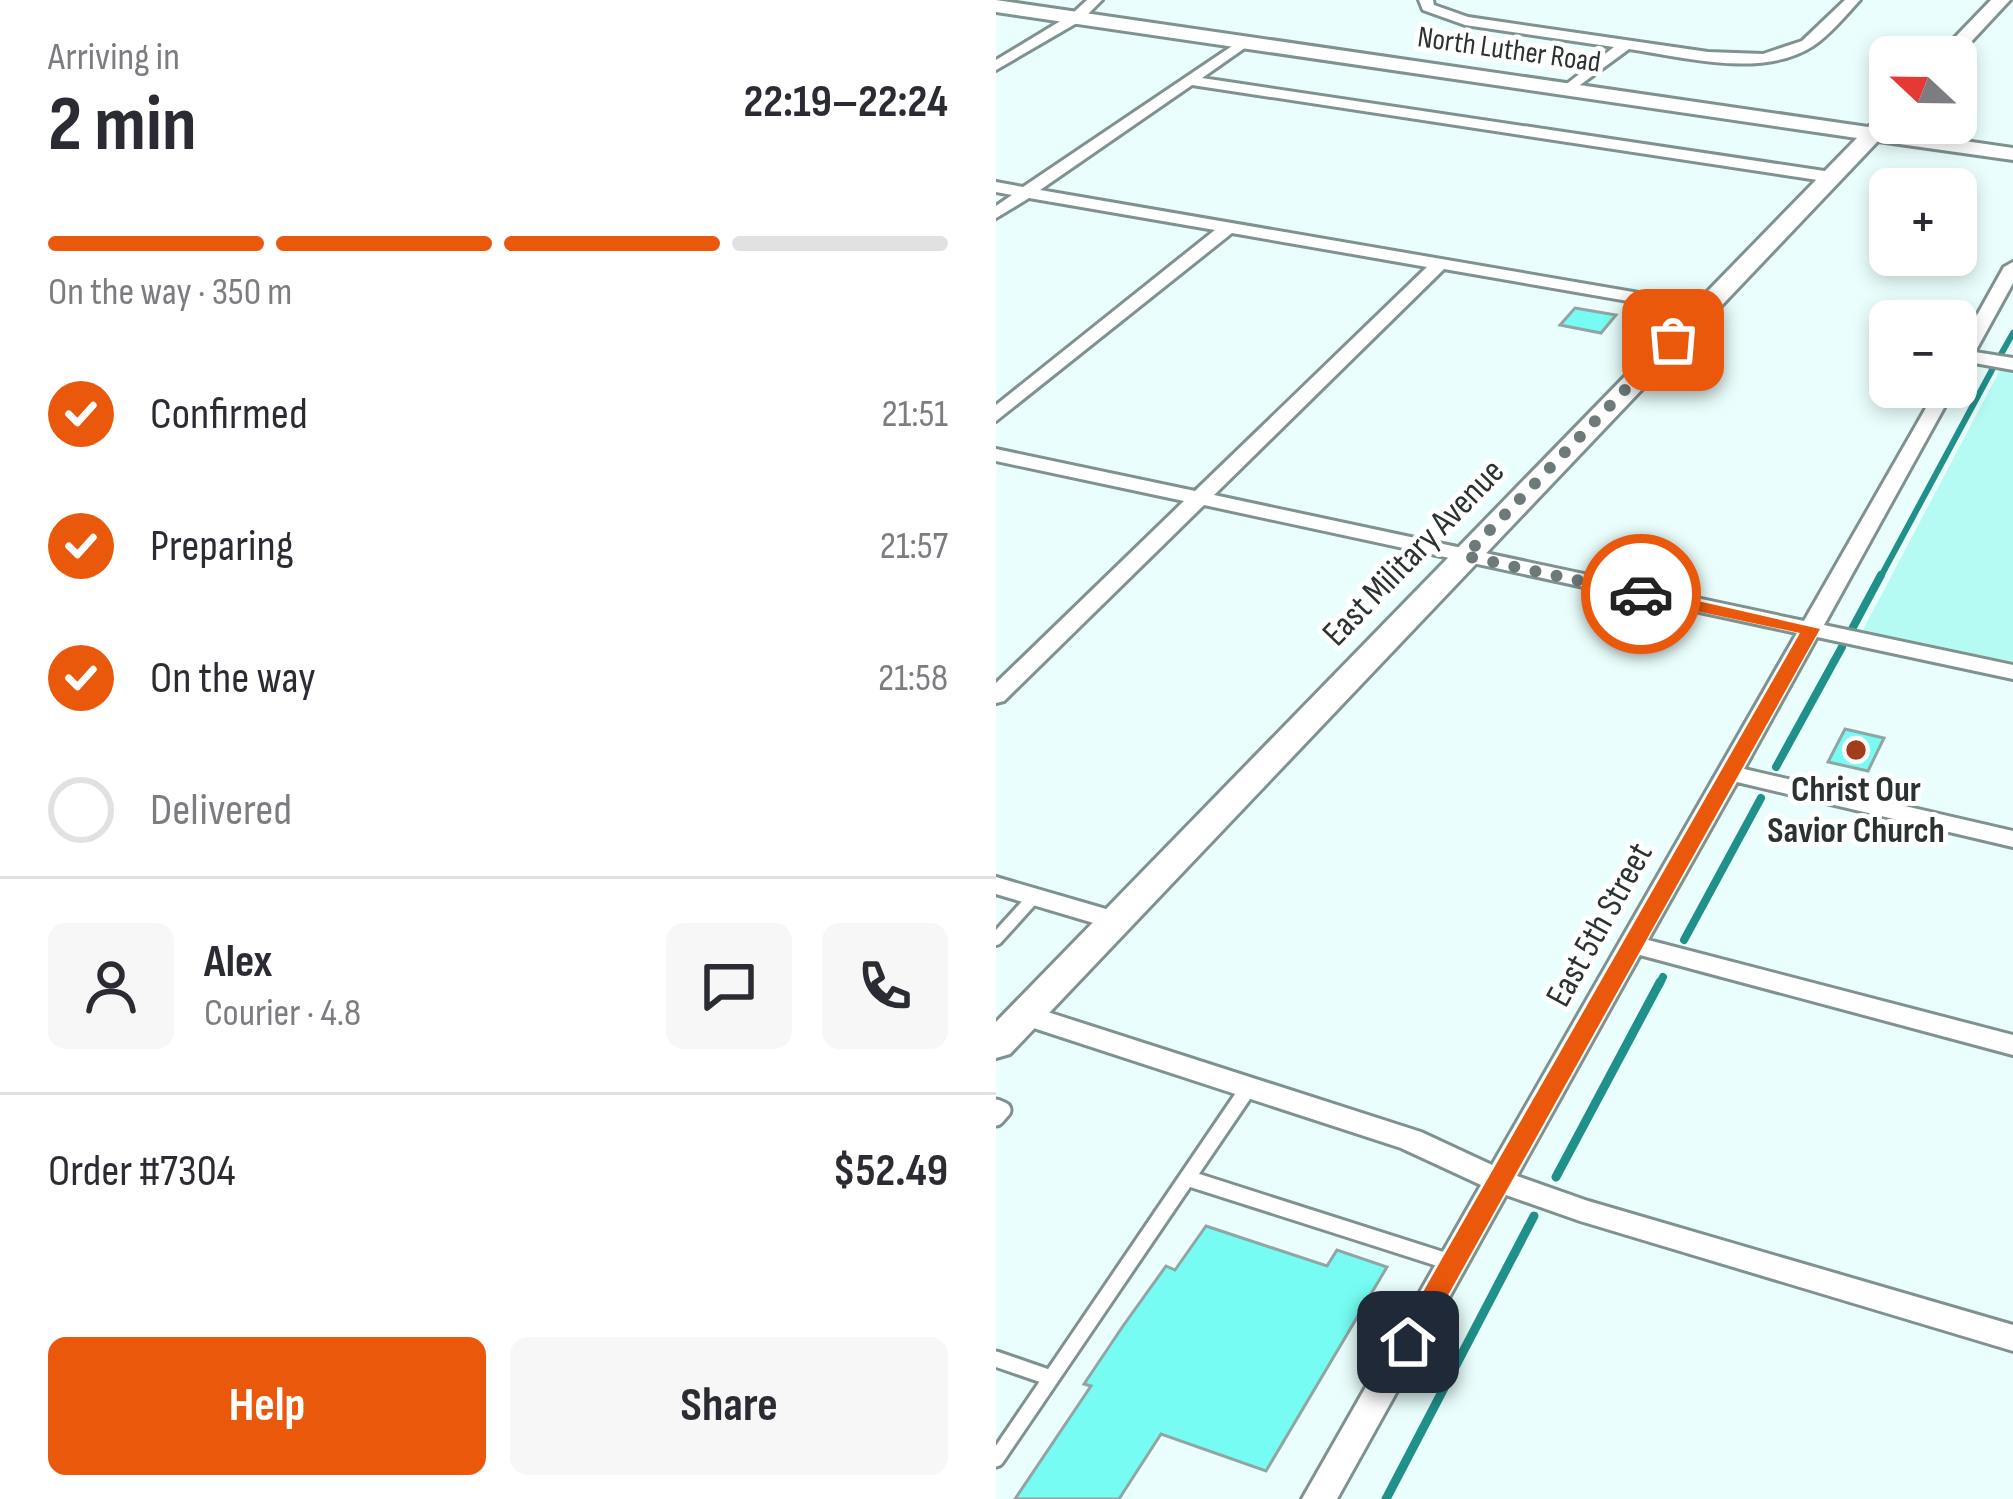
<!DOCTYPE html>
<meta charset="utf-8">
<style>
:root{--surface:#fff;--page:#f7f7f7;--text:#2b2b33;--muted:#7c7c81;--line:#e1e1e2;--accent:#ea580c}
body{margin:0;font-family:"Sofia Sans Condensed",sans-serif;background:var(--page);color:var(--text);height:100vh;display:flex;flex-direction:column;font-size:45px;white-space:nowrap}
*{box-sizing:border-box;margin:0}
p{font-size:39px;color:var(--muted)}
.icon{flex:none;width:66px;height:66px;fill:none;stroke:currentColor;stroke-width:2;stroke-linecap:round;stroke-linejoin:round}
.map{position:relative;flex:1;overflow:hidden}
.drawer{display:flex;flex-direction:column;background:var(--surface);width:996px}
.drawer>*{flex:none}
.needle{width:78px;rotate:292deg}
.buttons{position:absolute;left:873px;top:36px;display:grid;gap:24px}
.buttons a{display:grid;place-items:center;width:108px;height:108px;border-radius:18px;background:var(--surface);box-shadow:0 6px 18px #0003;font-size:60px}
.pin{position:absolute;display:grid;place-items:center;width:102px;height:102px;color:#fff;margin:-51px;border-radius:24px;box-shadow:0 6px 18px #0006}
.courier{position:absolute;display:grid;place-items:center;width:120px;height:120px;margin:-60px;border:9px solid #ea580c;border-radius:50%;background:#fff;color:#222;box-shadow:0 3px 15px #0007}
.headline em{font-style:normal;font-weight:700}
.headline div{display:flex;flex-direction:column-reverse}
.headline{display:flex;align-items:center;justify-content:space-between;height:204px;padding:0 48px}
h1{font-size:78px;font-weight:700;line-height:90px}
.bar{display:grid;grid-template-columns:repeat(4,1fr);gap:18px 12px;align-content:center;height:144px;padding:0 48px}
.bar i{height:15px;border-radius:9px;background:var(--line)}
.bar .selected{background:var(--accent)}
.bar p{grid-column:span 4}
.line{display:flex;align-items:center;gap:30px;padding:0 48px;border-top:3px solid var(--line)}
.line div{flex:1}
.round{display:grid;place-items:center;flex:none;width:126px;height:126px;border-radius:18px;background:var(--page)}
ol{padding:0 48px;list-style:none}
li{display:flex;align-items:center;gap:36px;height:132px}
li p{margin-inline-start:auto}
li .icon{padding:12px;border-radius:50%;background:var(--accent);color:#fff;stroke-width:4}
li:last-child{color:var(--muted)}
li i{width:66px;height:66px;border:6px solid var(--line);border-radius:50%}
.action{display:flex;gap:24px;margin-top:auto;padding:24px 48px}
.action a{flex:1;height:138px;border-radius:18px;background:var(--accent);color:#fff;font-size:48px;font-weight:700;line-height:138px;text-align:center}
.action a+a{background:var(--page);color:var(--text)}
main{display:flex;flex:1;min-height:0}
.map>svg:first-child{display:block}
.green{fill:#b6faf4}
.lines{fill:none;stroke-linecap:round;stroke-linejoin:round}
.stream-far2{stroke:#20908a;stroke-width:6}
.stream-far1{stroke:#20908a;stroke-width:8}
.stream{stroke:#20908a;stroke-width:9}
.building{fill:#76fcf2;stroke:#92a5a3;stroke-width:3}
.lane-far1-casing{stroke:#7f9290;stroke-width:18}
.lane-casing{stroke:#7f9290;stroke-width:21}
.street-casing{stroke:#7f9290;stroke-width:6}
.secondary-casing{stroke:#7f9290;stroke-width:6}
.lane-far1{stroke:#fff;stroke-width:12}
.lane{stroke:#fff;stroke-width:15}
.street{fill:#fff;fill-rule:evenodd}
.secondary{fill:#fff;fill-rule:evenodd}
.route{fill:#ea580c}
.done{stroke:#6e7a79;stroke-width:12;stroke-dasharray:0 21.6}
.poi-dot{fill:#a33c18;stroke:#fff;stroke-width:4.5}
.labels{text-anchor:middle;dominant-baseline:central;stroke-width:10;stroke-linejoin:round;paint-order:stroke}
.far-street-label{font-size:30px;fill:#2b3332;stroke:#fff}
.street-label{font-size:36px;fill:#2b3332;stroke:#fff}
.poi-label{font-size:36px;font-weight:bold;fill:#2b3332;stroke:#fff}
</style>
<main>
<section class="drawer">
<div class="headline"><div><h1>2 min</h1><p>Arriving in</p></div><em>22:19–22:24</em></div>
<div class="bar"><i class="selected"></i><i class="selected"></i><i class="selected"></i><i></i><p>On the way · 350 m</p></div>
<ol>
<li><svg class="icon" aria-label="check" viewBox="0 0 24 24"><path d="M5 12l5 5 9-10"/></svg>Confirmed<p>21:51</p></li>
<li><svg class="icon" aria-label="check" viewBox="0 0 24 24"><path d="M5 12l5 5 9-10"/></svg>Preparing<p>21:57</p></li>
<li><svg class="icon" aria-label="check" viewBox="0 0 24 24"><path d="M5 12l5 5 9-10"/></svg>On the way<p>21:58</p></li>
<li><i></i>Delivered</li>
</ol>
<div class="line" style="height:216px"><a class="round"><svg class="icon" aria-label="person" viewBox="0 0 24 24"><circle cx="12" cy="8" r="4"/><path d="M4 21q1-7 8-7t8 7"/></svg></a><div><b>Alex</b><p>Courier · 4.8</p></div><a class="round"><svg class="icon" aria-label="chat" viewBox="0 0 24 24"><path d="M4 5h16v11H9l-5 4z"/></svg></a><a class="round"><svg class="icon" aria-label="phone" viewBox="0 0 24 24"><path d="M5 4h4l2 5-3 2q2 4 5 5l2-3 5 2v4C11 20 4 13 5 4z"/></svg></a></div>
<div class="line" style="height:156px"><div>Order #7304</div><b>$52.49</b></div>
<div class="action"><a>Help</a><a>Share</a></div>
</section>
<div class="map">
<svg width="1017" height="1499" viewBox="0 0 1017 1499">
<rect width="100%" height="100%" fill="#eafffd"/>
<!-- green -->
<path class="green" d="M1005,368L1017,371V662L867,630Z"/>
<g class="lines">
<!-- stream-far2 -->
<path class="stream-far2" d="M1004,356L1017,333
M884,578L997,368"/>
<!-- stream-far1 -->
<path class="stream-far1" d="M856,629L885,575
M780,767L846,647
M688,940L765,798
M663,985L667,977"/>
<!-- stream -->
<path class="stream" d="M560,1177L664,982
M390,1499L538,1216"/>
</g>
<!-- building -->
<path class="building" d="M579,308L620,315L605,333L564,325Z
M849,729L888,738L872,771L832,762Z
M210,1226L331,1266L341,1250L391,1267L270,1471L165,1434L123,1499H19L95,1386L88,1384L127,1326L170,1266L179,1270Z"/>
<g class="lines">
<defs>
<path id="lane-far1" d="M0,939L38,897"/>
<path id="lane" d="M0,1107L7,1110L0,1118
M191,1178L457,1263
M0,1359L55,1378
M0,1459L253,1087"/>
<path id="street" d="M91,0H106L86,20L0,70V60L76,14Z
M423,0H437L438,5L472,17L712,52L767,54L806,41L849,0H864C850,15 834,35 817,46C766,79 688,57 633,49L573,93L566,89L568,86L618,47L469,25L427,10Z
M248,38L253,39V45L206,78L835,172L843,177L835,182L196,85L44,190L707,304L716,309L707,314L448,269L218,495L808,621L942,387L960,386L828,625L1017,665V679L821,637L748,769L1017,831V847L741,782L652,940L1017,1035V1055L644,955L521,1176L592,1201L1017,1325V1351L584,1221L510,1195L341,1499H306L485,1185L405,1148L19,1022L15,1015L19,1008H39L425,1132L496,1165L801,633L208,505L8,701L0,703V683L188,501L0,461V449L199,491L431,267L236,233L0,421V405L219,230L33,198L0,218V206L16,195L0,192V182L27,187Z
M1017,262V283L979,352L1017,358V370L973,362L967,374L960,376V353L1008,267Z
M0,877L127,914L131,920L118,929L0,894Z"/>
<path id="secondary" d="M0,0L872,127L894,110V123H899L893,130L1017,148V160L882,141L14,1054L0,1058V1022L861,138L0,12Z
M995,0H1014L960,58L940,57Z"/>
</defs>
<!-- lane-far1 casing -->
<use href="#lane-far1" class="lane-far1-casing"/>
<!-- lane casing -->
<use href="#lane" class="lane-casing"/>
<!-- street casing -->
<use href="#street" class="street-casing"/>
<!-- secondary casing -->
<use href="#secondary" class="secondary-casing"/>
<!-- lane-far1 -->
<use href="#lane-far1" class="lane-far1"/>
<!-- lane -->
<use href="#lane" class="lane"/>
<!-- street -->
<use href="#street" class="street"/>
<!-- secondary -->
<use href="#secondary" class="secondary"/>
</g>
<!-- route -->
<path class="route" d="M645,588L824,629L422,1349H403L399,1342L403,1334L804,633L639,598V590Z"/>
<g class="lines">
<!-- done -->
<path class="done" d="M645,594L469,556L677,340"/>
</g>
<!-- markers -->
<circle class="poi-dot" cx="860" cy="750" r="12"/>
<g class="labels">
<!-- far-street labels -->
<g class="far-street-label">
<text transform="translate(513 50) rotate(8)">North Luther Road</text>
</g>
<!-- street labels -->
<g class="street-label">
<text transform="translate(418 553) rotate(-46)">East Military Avenue</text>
<text transform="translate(604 925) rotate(-61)">East 5th Street</text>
</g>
<!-- poi labels -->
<g class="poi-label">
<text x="860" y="790">Christ Our<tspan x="860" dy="41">Savior Church</tspan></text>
</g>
</g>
</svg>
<div class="buttons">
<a><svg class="needle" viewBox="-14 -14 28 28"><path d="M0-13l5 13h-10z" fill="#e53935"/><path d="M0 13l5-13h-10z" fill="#7c7c81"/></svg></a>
<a>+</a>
<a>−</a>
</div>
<div class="pin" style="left:677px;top:340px;background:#ea580c"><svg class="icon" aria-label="bag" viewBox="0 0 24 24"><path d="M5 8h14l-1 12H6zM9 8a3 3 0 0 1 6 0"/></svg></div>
<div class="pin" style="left:412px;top:1342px;background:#1f2937"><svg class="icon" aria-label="home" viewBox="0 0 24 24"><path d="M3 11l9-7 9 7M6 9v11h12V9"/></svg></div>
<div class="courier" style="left:645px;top:594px"><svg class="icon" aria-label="car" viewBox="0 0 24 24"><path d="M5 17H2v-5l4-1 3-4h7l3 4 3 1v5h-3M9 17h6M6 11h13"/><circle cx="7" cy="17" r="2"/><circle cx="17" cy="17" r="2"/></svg></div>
</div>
</main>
